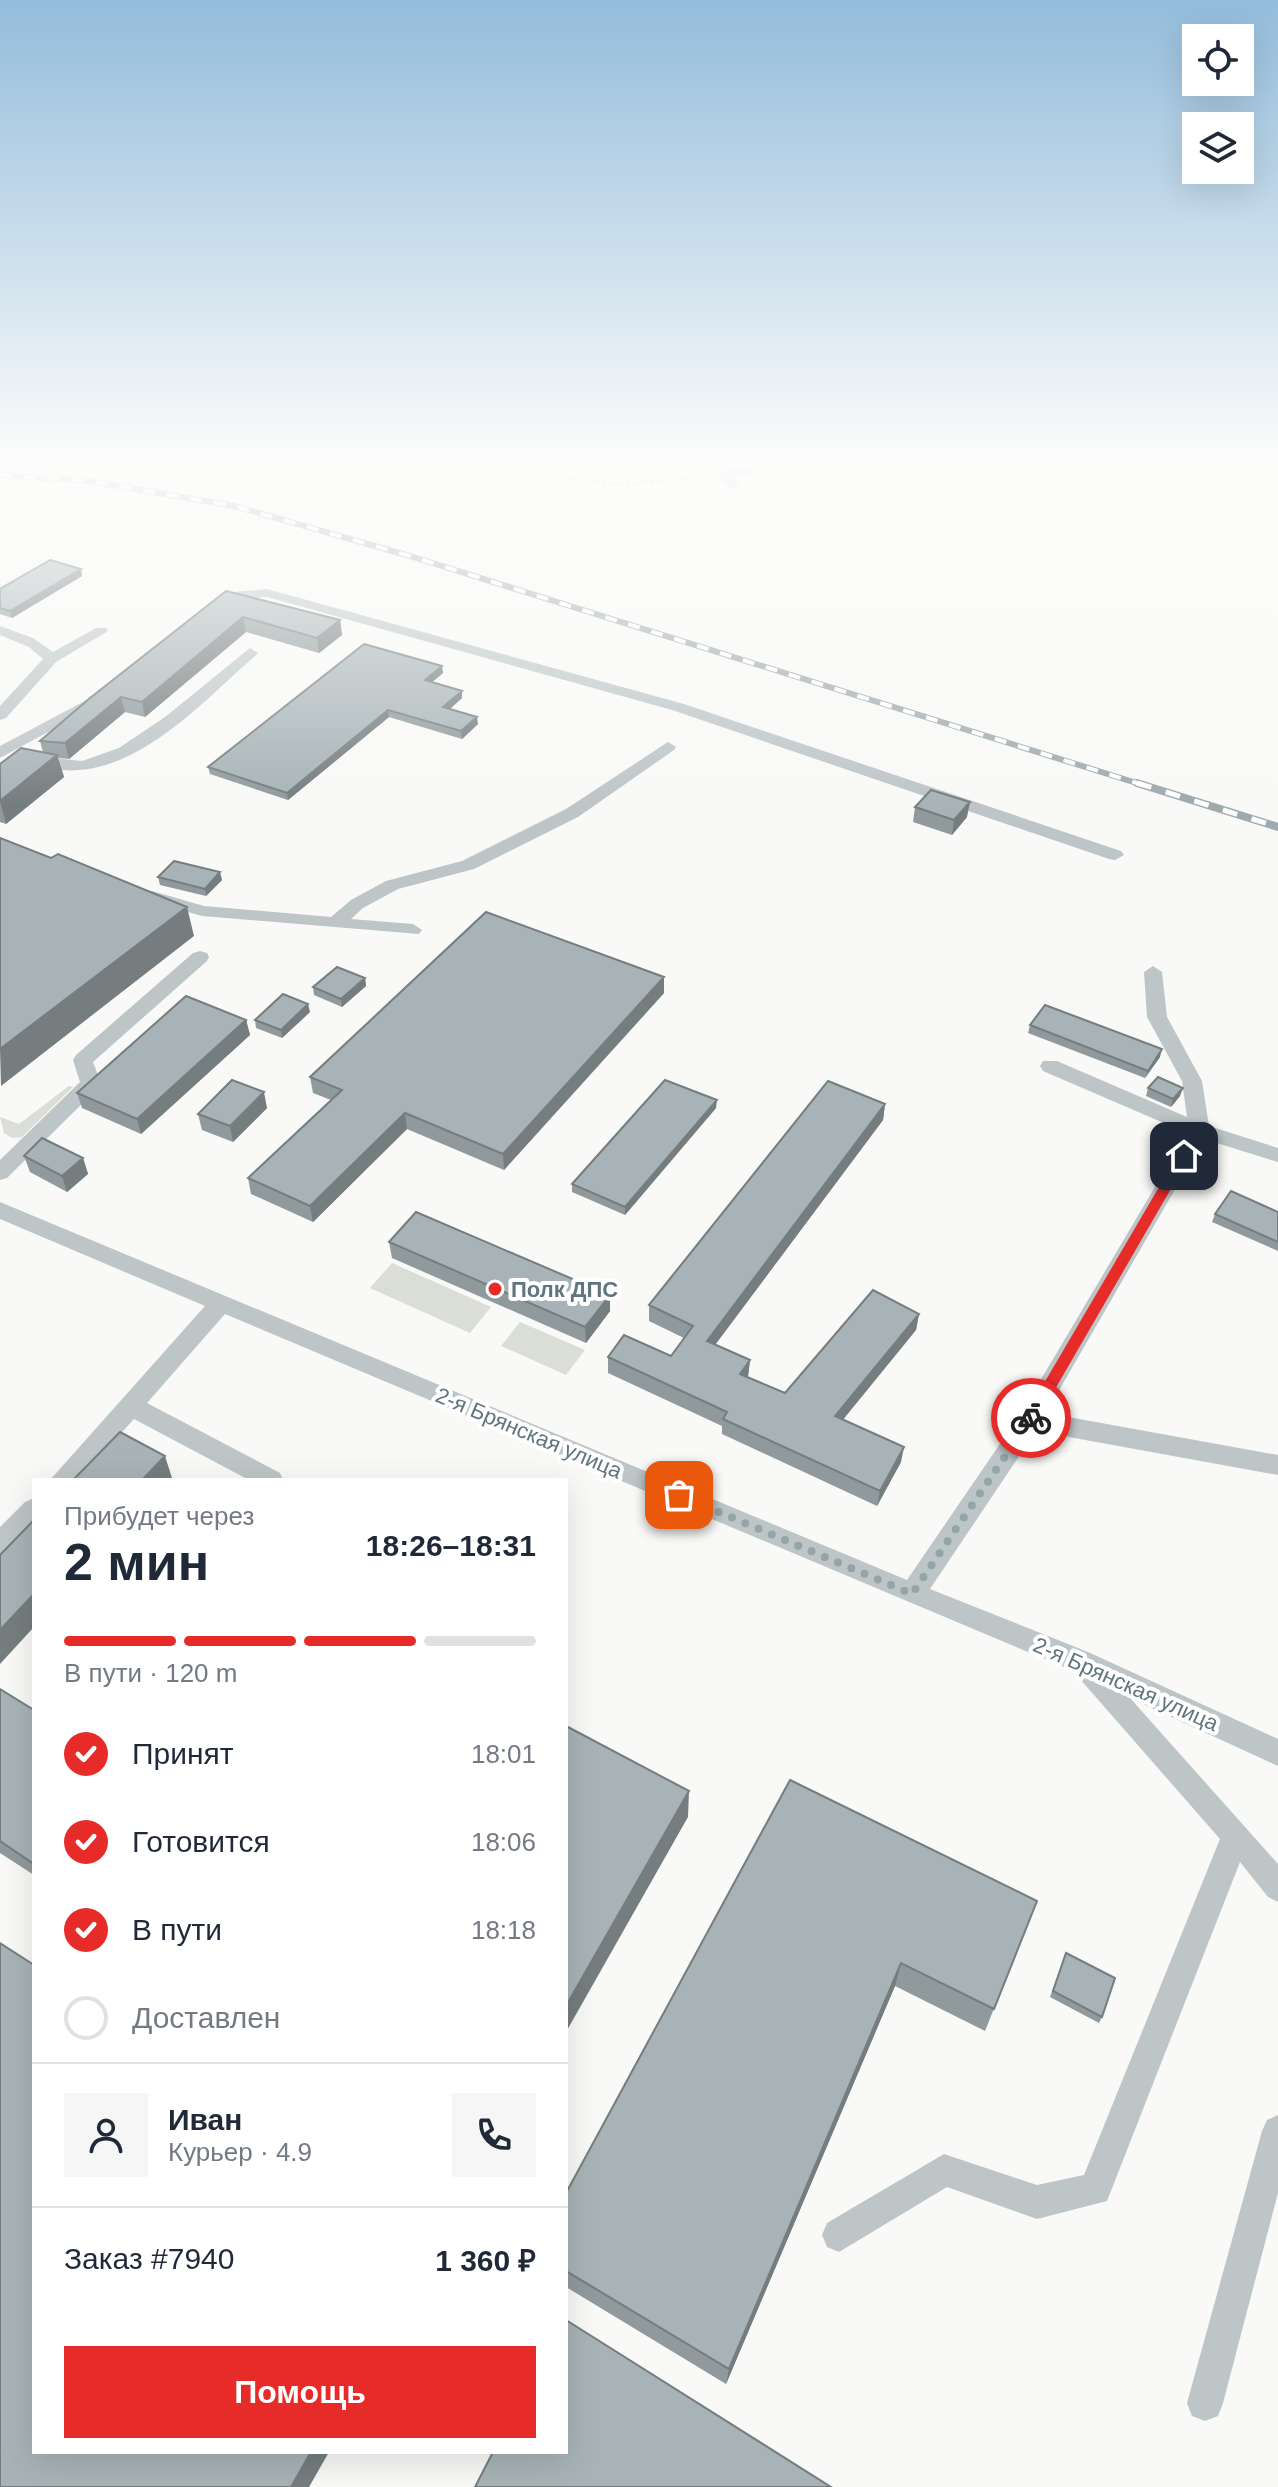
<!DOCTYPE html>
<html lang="ru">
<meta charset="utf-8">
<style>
:root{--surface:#fff;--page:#f6f6f7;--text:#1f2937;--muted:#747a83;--line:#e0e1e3;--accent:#e72b29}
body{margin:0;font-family:Helvetica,sans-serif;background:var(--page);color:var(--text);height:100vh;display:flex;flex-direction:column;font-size:30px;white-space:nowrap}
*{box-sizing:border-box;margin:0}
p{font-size:26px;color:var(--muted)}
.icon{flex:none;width:44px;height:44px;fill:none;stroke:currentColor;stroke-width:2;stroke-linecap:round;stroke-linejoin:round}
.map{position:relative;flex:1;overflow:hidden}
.sheet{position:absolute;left:32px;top:1478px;width:536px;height:976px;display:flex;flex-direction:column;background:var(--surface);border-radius:0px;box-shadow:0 8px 32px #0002}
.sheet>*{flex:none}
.fabs{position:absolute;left:1182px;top:24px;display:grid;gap:16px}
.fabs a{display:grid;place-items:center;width:72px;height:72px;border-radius:0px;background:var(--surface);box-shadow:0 8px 32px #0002;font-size:40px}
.pin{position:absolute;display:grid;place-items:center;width:68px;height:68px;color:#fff;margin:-34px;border-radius:16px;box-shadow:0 4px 12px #0006}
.courier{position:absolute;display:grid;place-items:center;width:80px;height:80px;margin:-40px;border:6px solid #e72b29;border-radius:50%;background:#fff;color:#222;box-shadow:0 2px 10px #0007}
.head em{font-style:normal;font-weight:700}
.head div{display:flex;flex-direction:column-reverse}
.head{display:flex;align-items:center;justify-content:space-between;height:136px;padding:0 32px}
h1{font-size:52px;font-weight:700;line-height:60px}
.bar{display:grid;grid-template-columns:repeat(4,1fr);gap:12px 8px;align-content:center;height:96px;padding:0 32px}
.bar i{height:10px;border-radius:6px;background:var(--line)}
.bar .selected{background:var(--accent)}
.bar p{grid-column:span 4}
.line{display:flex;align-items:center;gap:20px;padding:0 32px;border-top:2px solid var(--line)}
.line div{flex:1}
.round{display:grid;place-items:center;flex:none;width:84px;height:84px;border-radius:0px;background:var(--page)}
ol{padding:0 32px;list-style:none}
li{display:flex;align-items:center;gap:24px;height:88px}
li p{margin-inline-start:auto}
li .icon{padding:8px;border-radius:50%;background:var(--accent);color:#fff;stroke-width:4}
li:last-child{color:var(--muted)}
li i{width:44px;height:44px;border:4px solid var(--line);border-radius:50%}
.button{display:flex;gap:16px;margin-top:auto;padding:16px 32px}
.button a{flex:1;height:92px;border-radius:0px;background:var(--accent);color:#fff;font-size:32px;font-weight:700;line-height:92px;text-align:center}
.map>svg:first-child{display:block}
.green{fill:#daded6}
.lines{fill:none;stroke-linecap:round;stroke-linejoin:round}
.path{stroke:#babfc1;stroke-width:3;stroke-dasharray:3 3;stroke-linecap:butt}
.minor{fill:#bdc5c7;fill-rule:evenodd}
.rail-far1-casing{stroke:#9faaae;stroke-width:6}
.rail-casing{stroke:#9faaae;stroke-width:8}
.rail-far1{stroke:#fff;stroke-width:4;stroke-dasharray:12;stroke-linecap:butt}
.rail{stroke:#fff;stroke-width:5;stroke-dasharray:15;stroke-linecap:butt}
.wall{fill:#909a9d}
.shaded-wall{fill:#757d7f}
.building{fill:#a7b3b6;stroke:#757d7f;stroke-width:2}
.route{fill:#e72b29}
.done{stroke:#95a4a7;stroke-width:8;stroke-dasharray:0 14.4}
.poi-dot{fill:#e72b29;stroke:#fff;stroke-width:3}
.labels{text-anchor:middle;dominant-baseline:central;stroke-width:8;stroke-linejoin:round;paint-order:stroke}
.poi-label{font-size:22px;font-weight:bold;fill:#5f767c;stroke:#fff;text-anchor:start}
.street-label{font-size:22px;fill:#5f767c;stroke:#fff}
</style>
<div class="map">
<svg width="1278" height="2487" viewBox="0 0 1278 2487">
<rect width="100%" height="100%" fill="#f9f9f7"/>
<!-- green -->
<path class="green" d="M69,1086L73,1087L22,1137L12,1138L4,1133L0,1117L19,1124Z
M392,1263L491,1307L470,1333L370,1288Z
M520,1322L585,1350L566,1375L501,1346Z"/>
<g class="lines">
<!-- path -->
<path class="path" d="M467,458L542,474L619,485L707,476"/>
<!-- minor -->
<path class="minor" d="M799,458H825L819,462L731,477L740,484L733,488L716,477L725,470Z
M1196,458L1278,460V468L1202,462Z
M267,589L684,704L1121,851L1124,855L1115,860L1109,859L672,710L267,597L231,600L212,612L205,608L222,593Z
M0,626L33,638L53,652L96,628H106L108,631L56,662L6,718L0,720V706L43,659L29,647L0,635Z
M250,648L258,653L255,656C201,703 132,782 53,769C43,768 32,768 25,761L33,756L82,761L119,748L165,717Z
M94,696L102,701L100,704L0,758V746Z
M668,742L676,747L674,750L578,817L474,869L398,889L363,908L351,919L413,924L422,930L419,934L202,916L146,900L143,896L152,891L204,906L331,917L351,900L386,881L462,861L566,809Z
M200,951L207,953L209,957L207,961L93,1062L101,1083L98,1088L7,1178L0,1180V1160L80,1082L73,1060L76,1055L193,953Z
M1153,966L1162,972L1167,1017L1202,1081L1209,1126L1278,1148V1162L1204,1139L1046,1413L1278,1455V1475L1036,1431L930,1589L1088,1652L1278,1739V1766L1130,1698L1278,1864V1902L1268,1897L1240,1862L1107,2201L1037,2219L947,2187L839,2252L827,2247L822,2235L827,2223L944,2154L1037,2185L1084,2175L1220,1839L1073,1671L225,1314L147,1403L280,1473L283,1480H249L134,1419L78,1480H50L205,1306L0,1219V1202L907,1580L1021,1413L1187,1133L1043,1071L1040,1066L1043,1061H1057L1187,1117L1182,1081L1147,1017L1144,972Z
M34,1498V1526L9,1552L0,1555V1527L25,1502Z
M1278,2115V2193L1223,2403L1218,2416L1205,2421L1192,2416L1187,2403L1262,2131L1267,2120Z"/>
<defs>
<path id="rail-far1" d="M0,475L90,481L234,506L410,556L1143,785"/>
<path id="rail" d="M1137,783L1278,827"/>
</defs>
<!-- rail-far1 casing -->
<use href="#rail-far1" class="rail-far1-casing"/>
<!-- rail casing -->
<use href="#rail" class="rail-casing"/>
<!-- rail-far1 -->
<use href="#rail-far1" class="rail-far1"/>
<!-- rail -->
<use href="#rail" class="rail"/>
</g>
<!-- wall -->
<path class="wall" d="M81,569L82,576L12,618L0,614V589Z
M226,591L340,620L342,635L319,653L246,632L145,717L125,712L69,759L58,758L64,777L6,824L0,822V764L43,752L40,741Z
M443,673L432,682L462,698L450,709L478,724L462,739L389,717L288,800L210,774L208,767Z
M915,807L967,817L952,835L913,822Z
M158,877L222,880L206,896L160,885Z
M365,978L366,986L342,1007L314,995L313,987Z
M664,993L504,1170L407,1129L313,1222L251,1194L248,1178L331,1100L313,1093L310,1077Z
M310,1012L282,1038L256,1028L255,1020Z
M246,1020L250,1035L141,1134L82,1108L77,1093Z
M1030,1025L1160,1057L1145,1078L1028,1033Z
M1148,1088L1180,1096L1171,1107L1146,1096Z
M885,1104L883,1120L715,1345L750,1360L748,1377L785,1393L919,1314L916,1330L843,1419L901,1462L877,1506L722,1434V1426L608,1373V1357L671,1356L684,1338L649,1321V1305Z
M267,1108L233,1142L202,1130L198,1114Z
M716,1108L625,1215L572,1192V1184Z
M24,1156L83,1158L88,1174L67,1192L30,1172Z
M1278,1212V1251L1212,1222L1215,1214Z
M389,1242L610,1311L586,1343L392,1258Z
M0,1689L34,1710V1875L0,1853Z
M790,1780L1037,1901L985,2031L895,1986L726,2384L566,2287V2193Z
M1066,1953L1102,2017L1099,2023L1050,1997Z"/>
<!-- shaded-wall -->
<path class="shaded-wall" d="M81,569L82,576L12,618L10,611Z
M243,617L246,632L145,717L142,702Z
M340,620L342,635L319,653L317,638Z
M442,666L443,673L425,688V680Z
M462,691V698L444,714L443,707Z
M121,697L125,712L69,759L65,743Z
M388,710L389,717L288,800L287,793Z
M477,717L478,724L462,739L461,731Z
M57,755L64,777L6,824L0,801Z
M970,802L967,817L952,835L954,820Z
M220,872L222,880L206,896L205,889Z
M187,907L194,936L1,1086L0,1049Z
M664,977V993L504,1170L503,1154Z
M365,978L366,986L342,1007L341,999Z
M308,1004L310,1012L282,1038L281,1030Z
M246,1020L250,1035L141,1134L137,1119Z
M1162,1049L1160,1057L1145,1078L1148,1071Z
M1183,1088L1180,1096L1171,1107L1173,1099Z
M264,1092L267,1108L233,1142L230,1126Z
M717,1100L716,1108L625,1215V1207Z
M885,1104L883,1120L706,1357L707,1341Z
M405,1113L407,1129L313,1222L310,1206Z
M83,1158L88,1174L67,1192L62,1176Z
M610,1295V1311L586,1343L585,1327Z
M919,1314L916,1330L833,1432L835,1416Z
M750,1360L748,1376L739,1389L740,1374Z
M904,1447L901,1462L877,1506L880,1491Z
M165,1456L172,1478L171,1480H142Z
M34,1594V1627L0,1664V1630Z
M689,1791L688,1817L566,2032V2006Z
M901,1963L895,1986L726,2384L729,2369Z
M311,2452H329L309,2487H291Z"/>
<!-- building -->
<path class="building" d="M50,560L81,569L10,611L0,608V589Z
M226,591L340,620L317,638L243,617L142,702L121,697L65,743L40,741L90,698Z
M364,644L442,666L425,680L462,691L443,707L477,717L461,731L388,710L287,793L208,767Z
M21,748L57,755L0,801V764Z
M931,790L970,802L954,820L915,807Z
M0,838L51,858L58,854L187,907L0,1049Z
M174,861L220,872L205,889L158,877Z
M486,912L664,977L503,1154L405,1113L310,1206L248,1178L342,1090L310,1077Z
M337,967L365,978L341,999L313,987Z
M283,994L308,1004L281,1030L255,1020Z
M186,996L246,1020L137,1119L77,1093Z
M1045,1005L1162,1049L1148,1071L1030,1025Z
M1158,1077L1183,1088L1173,1099L1148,1088Z
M232,1080L264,1092L230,1126L198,1114Z
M665,1080L717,1100L625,1207L572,1184Z
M828,1081L885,1104L707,1341L750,1360L740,1374L785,1393L873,1290L919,1314L835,1416L904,1447L880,1491L723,1419L727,1412L608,1357L624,1335L671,1356L693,1326L649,1305Z
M42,1138L83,1158L62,1176L24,1156Z
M1231,1191L1278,1212V1242L1215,1214Z
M416,1212L610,1295L585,1327L389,1242Z
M120,1432L165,1456L142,1480H73Z
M34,1520V1594L0,1630V1555Z
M0,1689L34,1710V1864L0,1841Z
M566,1726L689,1791L566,2006Z
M790,1780L1037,1901L994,2009L901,1963L729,2369L566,2271V2193Z
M0,1943L34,1965V2452H311L291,2487H0Z
M1066,1953L1115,1978L1102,2017L1053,1991Z
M566,2320L831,2487H475L493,2452H566Z"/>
<!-- sky -->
<linearGradient id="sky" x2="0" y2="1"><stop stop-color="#93bcdb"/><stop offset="0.57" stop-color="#fcfcfb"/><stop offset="1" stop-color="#fcfcfb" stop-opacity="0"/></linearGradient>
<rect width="1278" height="806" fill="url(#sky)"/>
<!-- route -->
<path class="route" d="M1184,1152L1190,1156L1036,1422H1026V1414L1179,1153Z"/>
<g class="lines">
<!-- done -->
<path class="done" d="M679,1495L912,1594L1031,1418"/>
</g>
<!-- markers -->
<circle class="poi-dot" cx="495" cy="1289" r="8"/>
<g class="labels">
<!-- poi labels -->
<g class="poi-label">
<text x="511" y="1289">Полк ДПС</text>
</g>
<!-- street labels -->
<g class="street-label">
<text transform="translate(529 1433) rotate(23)">2-я Брянская улица</text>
<text transform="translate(1126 1684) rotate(24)">2-я Брянская улица</text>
</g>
</g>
</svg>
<div class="fabs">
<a><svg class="icon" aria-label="locate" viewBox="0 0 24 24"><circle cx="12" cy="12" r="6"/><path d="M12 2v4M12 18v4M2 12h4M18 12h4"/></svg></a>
<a><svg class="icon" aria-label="layers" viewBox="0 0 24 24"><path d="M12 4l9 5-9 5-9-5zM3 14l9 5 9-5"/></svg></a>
</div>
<div class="pin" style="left:679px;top:1495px;background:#ea580c"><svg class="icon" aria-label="bag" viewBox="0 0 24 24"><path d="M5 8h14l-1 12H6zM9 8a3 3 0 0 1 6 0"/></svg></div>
<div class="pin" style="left:1184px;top:1156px;background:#1f2937"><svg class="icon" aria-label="home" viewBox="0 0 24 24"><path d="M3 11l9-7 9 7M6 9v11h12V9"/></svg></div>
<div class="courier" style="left:1031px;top:1418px"><svg class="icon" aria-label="bike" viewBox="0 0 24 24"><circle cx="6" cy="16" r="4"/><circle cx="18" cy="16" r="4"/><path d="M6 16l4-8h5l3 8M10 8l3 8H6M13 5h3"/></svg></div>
<section class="sheet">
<div class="head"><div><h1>2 мин</h1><p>Прибудет через</p></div><em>18:26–18:31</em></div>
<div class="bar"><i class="selected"></i><i class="selected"></i><i class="selected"></i><i></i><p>В пути · 120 m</p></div>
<ol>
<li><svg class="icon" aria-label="check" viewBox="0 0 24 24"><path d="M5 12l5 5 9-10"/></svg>Принят<p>18:01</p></li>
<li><svg class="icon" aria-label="check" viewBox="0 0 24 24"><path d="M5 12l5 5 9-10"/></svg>Готовится<p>18:06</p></li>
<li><svg class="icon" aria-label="check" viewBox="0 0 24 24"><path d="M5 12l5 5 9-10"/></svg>В пути<p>18:18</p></li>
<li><i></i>Доставлен</li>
</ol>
<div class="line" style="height:144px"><a class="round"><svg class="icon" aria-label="person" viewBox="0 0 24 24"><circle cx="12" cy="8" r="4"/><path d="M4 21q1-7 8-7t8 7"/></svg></a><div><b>Иван</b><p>Курьер · 4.9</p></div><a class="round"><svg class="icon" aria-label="phone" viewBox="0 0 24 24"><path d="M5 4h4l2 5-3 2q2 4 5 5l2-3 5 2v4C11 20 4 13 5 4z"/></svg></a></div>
<div class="line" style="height:104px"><div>Заказ #7940</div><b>1 360 ₽</b></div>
<div class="button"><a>Помощь</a></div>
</section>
</div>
